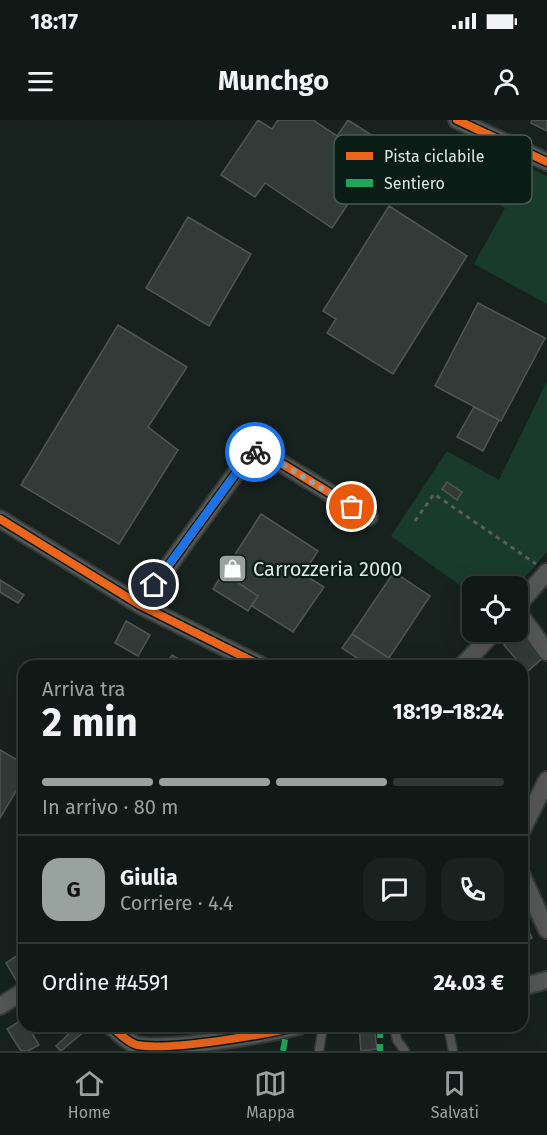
<!DOCTYPE html>
<html lang="it">
<meta charset="utf-8">
<style>
:root{--surface:#111916;--page:#1a221f;--text:#f1f3f6;--muted:#9ca0a1;--line:#303835;--accent:#98a29e}
body{margin:0;font-family:"Fira Sans",sans-serif;background:var(--page);color:var(--text);height:100vh;display:flex;flex-direction:column;font-size:22px;white-space:nowrap}
*{box-sizing:border-box;margin:0}
p{font-size:20px;color:var(--muted)}
.icon{flex:none;width:33px;height:33px;fill:none;stroke:currentColor;stroke-width:2;stroke-linecap:round;stroke-linejoin:round}
.map{position:relative;flex:1;overflow:hidden}
.drawer{position:absolute;left:18px;top:540px;width:510px;height:372px;display:flex;flex-direction:column;background:var(--surface);border-radius:18px;box-shadow:0 6px 24px #0002,0 0 0 2px var(--line)}
.drawer>*{flex:none}
.buttons{position:absolute;left:462px;top:456px;display:grid;gap:12px}
.buttons a{display:grid;place-items:center;width:66px;height:66px;border-radius:12px;background:var(--surface);box-shadow:0 6px 24px #0002,0 0 0 2px var(--line);font-size:30px}
.pin{position:absolute;display:grid;place-items:center;width:51px;height:51px;color:#fff;margin:-26px;border:3px solid #fff;border-radius:50%;box-shadow:0 2px 6px #0007}
.courier{position:absolute;display:grid;place-items:center;width:60px;height:60px;margin:-30px;border:4px solid #1a73e8;border-radius:50%;background:#fff;color:#222;box-shadow:0 2px 8px #0007}
.head em{font-style:normal;font-weight:700}
.head div{display:flex;flex-direction:column-reverse}
.head{display:flex;align-items:center;justify-content:space-between;height:102px;padding:0 24px}
h1{font-size:39px;font-weight:700;line-height:45px}
.bar{display:grid;grid-template-columns:repeat(4,1fr);gap:9px 6px;align-content:center;height:72px;padding:0 24px}
.bar i{height:8px;border-radius:4px;background:var(--line)}
.bar .selected{background:var(--accent)}
.bar p{grid-column:span 4}
.line{display:flex;align-items:center;gap:15px;padding:0 24px;border-top:2px solid var(--line)}
.line div{flex:1}
.round{display:grid;place-items:center;flex:none;width:63px;height:63px;border-radius:18px;background:var(--page)}
.status{display:flex;justify-content:space-between;align-items:center;height:42px;padding:0 30px;background:var(--surface);direction:ltr}
.status svg{height:16px;fill:currentColor}
header{display:flex;justify-content:space-between;align-items:center;height:78px;padding:0 24px;background:var(--surface);font-size:27px;font-weight:700}
.tabs{display:flex;justify-content:space-around;align-items:center;height:84px;border-top:2px solid var(--line);background:var(--surface);font-size:16px;color:var(--muted)}
.tabs a{display:grid;justify-items:center;gap:3px}
.tabs .selected{color:var(--accent)}
.map>svg:first-child{display:block}
.green{fill:#193b2e}
.building{fill:#333b38;stroke:#4f5753;stroke-width:1.5}
.lines{fill:none;stroke-linecap:round;stroke-linejoin:round}
.lane-casing{stroke:#343c39;stroke-width:11}
.street-casing{stroke:#343c39;stroke-width:20}
.path{stroke:#5b5d5d;stroke-width:3;stroke-dasharray:4.5 4.5;stroke-linecap:butt}
.lane{stroke:#555656;stroke-width:8}
.street{stroke:#555656;stroke-width:16}
.quiet{stroke:#20a55d;stroke-width:6;stroke-dasharray:12 6;stroke-linecap:butt}
.cycleway-casing{stroke:#091c15;stroke-width:11}
.cycleway{stroke:#eb651d;stroke-width:8}
.done{stroke:#98a29e;stroke-width:6;stroke-dasharray:0 10.8}
.route{stroke:#1a73e8;stroke-width:8}
.labels{text-anchor:middle;dominant-baseline:central;stroke-width:4.5;stroke-linejoin:round;paint-order:stroke}
.poi-label{font-size:20px;fill:#dde8e3;stroke:#091c15;text-anchor:start}
.key{fill:#091c15;stroke:#495953;stroke-width:1.5}
.key-label{font-size:16px;fill:#dde8e3}
</style>
<div class="status"><b>18:17</b><svg viewBox="0 0 49 12"><path d="M0 12V9h3v3zM5 12V6h3v6zM10 12V3h3v9zM15 12V0h3v12zM26 1h20v11H26zM47 4h2v5h-2z"/></svg></div>
<header><svg class="icon" aria-label="menu" viewBox="0 0 24 24"><path d="M4 6h16M4 12h16M4 18h16"/></svg>Munchgo<svg class="icon" aria-label="person" viewBox="0 0 24 24"><circle cx="12" cy="8" r="4"/><path d="M4 21q1-7 8-7t8 7"/></svg></header>
<div class="map">
<svg width="547" height="931" viewBox="0 0 547 931">
<rect width="100%" height="100%" fill="#17211d"/>
<!-- green -->
<path class="green" d="M455,16L547,56V184L474,144L505,88L438,44Z
M547,261V432L517,466H472V474L391,416L447,331L499,360Z"/>
<!-- building -->
<path class="building" d="M258,0L272,9L278,0H313L376,42L332,108L265,63L255,77L221,55Z
M348,0L384,23L374,40L337,16Z
M532,0H547V11L531,3Z
M389,86L467,136L393,254L327,213L336,199L323,191Z
M188,97L251,134L209,206L146,168Z
M478,183L545,218L501,301L435,266Z
M118,205L187,247L148,307L178,330L119,424L21,365Z
M474,287L499,300L483,331L457,317Z
M447,362L462,372L457,380L442,369Z
M261,394L318,431L303,454L324,467L293,512L252,486L258,476L223,453Z
M394,452L430,476L389,538L352,514Z
M223,453L258,476L248,491L213,469Z
M0,460L24,475L18,483L0,472Z
M126,501L150,515L138,536L115,523Z
M522,510L545,536L527,552L504,525Z
M352,514L389,538L383,546H369L342,528Z
M172,535L189,546H165Z
M0,630L24,644V658L0,698Z
M522,797L532,818L522,823Z
M24,831V865L20,867L6,843Z
M23,899L24,906H28L39,925L28,931H21L7,909Z
M77,906H82L86,910L61,931L56,926Z
M359,906H374L377,929L361,931Z"/>
<g class="lines">
<defs>
<path id="lane" d="M394,906L397,920L405,931
M448,906L453,931
M319,931L323,906"/>
<path id="street" d="M457,0L547,42
M0,399L140,485L262,546
M140,485L252,331L284,345L369,397
M518,485L547,452
M518,492L547,532
M462,546L494,512
M522,710L547,660
M522,756L547,810
M522,867L547,860
M0,886L24,871
M111,906C119,913 127,922 137,925C170,931 263,915 299,906"/>
</defs>
<!-- lane casing -->
<use href="#lane" class="lane-casing"/>
<!-- street casing -->
<use href="#street" class="street-casing"/>
<!-- path -->
<path class="path" d="M415,401L434,374L536,444"/>
<!-- lane -->
<use href="#lane" class="lane"/>
<!-- street -->
<use href="#street" class="street"/>
<!-- quiet -->
<path class="quiet" d="M380,906V931
M283,931L287,909"/>
<defs>
<path id="cycleway" d="M457,0L547,42
M0,399L140,485L262,546
M140,485L252,331L284,345L369,397
M111,906C119,913 127,922 137,925C170,931 263,915 299,906"/>
</defs>
<!-- cycleway casing -->
<use href="#cycleway" class="cycleway-casing"/>
<!-- cycleway -->
<use href="#cycleway" class="cycleway"/>
</g>
<g class="lines">
<!-- done -->
<path class="done" d="M255,332L284,345L352,387"/>
<!-- route -->
<path class="route" d="M154,465L252,331L255,332"/>
</g>
<!-- icons -->
<defs>
<symbol id="shop-square" viewBox="-11 -11 22 22"><rect x="-9" y="-9" width="18" height="18" rx="4" fill="#98a29e" stroke="#091c15"/><path d="M-5-2.5h2.3a2.7 3.5 0 0 1 5.4 0H5L5.5 6h-11ZM-1.5-2.5h3a1.5 2.3 0 0 0-3 0Z" fill="#fff"/></symbol>
</defs>
<g fill-rule="evenodd">
<use href="#shop-square" x="216" y="432" width="33" height="33"/>
</g>
<g class="labels">
<!-- poi labels -->
<g class="poi-label">
<text x="253" y="449">Carrozzeria 2000</text>
</g>
</g>
<!-- legend -->
<rect x="334" y="15" width="198" height="69" rx="9" class="key"/>
<rect x="346" y="32" width="27" height="8" fill="#eb651d"/>
<rect x="346" y="59" width="27" height="8" fill="#20a55d"/>
<g class="key-label">
<text x="384" y="42">Pista ciclabile</text>
<text x="384" y="69">Sentiero</text>
</g>
</svg>
<div class="buttons">
<a><svg class="icon" aria-label="locate" viewBox="0 0 24 24"><circle cx="12" cy="12" r="6"/><path d="M12 2v4M12 18v4M2 12h4M18 12h4"/></svg></a>
</div>
<div class="pin" style="left:352px;top:387px;background:#ea580c"><svg class="icon" aria-label="bag" viewBox="0 0 24 24"><path d="M5 8h14l-1 12H6zM9 8a3 3 0 0 1 6 0"/></svg></div>
<div class="pin" style="left:154px;top:465px;background:#1f2937"><svg class="icon" aria-label="home" viewBox="0 0 24 24"><path d="M3 11l9-7 9 7M6 9v11h12V9"/></svg></div>
<div class="courier" style="left:255px;top:332px"><svg class="icon" aria-label="bike" viewBox="0 0 24 24"><circle cx="6" cy="16" r="4"/><circle cx="18" cy="16" r="4"/><path d="M6 16l4-8h5l3 8M10 8l3 8H6M13 5h3"/></svg></div>
<section class="drawer">
<div class="head"><div><h1>2 min</h1><p>Arriva tra</p></div><em>18:19–18:24</em></div>
<div class="bar"><i class="selected"></i><i class="selected"></i><i class="selected"></i><i></i><p>In arrivo · 80 m</p></div>
<div class="line" style="height:108px"><b class="round" style="background:var(--accent);color:#111">G</b><div><b>Giulia</b><p>Corriere · 4.4</p></div><a class="round"><svg class="icon" aria-label="chat" viewBox="0 0 24 24"><path d="M4 5h16v11H9l-5 4z"/></svg></a><a class="round"><svg class="icon" aria-label="phone" viewBox="0 0 24 24"><path d="M5 4h4l2 5-3 2q2 4 5 5l2-3 5 2v4C11 20 4 13 5 4z"/></svg></a></div>
<div class="line" style="height:78px"><div>Ordine #4591</div><b>24.03 €</b></div>
</section>
</div>
<nav class="tabs">
<a class="selected"><svg class="icon" aria-label="home" viewBox="0 0 24 24"><path d="M3 11l9-7 9 7M6 9v11h12V9"/></svg>Home</a>
<a><svg class="icon" aria-label="map" viewBox="0 0 24 24"><path d="M3 6l6-2 6 2 6-2v14l-6 2-6-2-6 2zM9 4v14M15 6v14"/></svg>Mappa</a>
<a><svg class="icon" aria-label="saved" viewBox="0 0 24 24"><path d="M7 4h10v16l-5-4-5 4z"/></svg>Salvati</a>
</nav>
